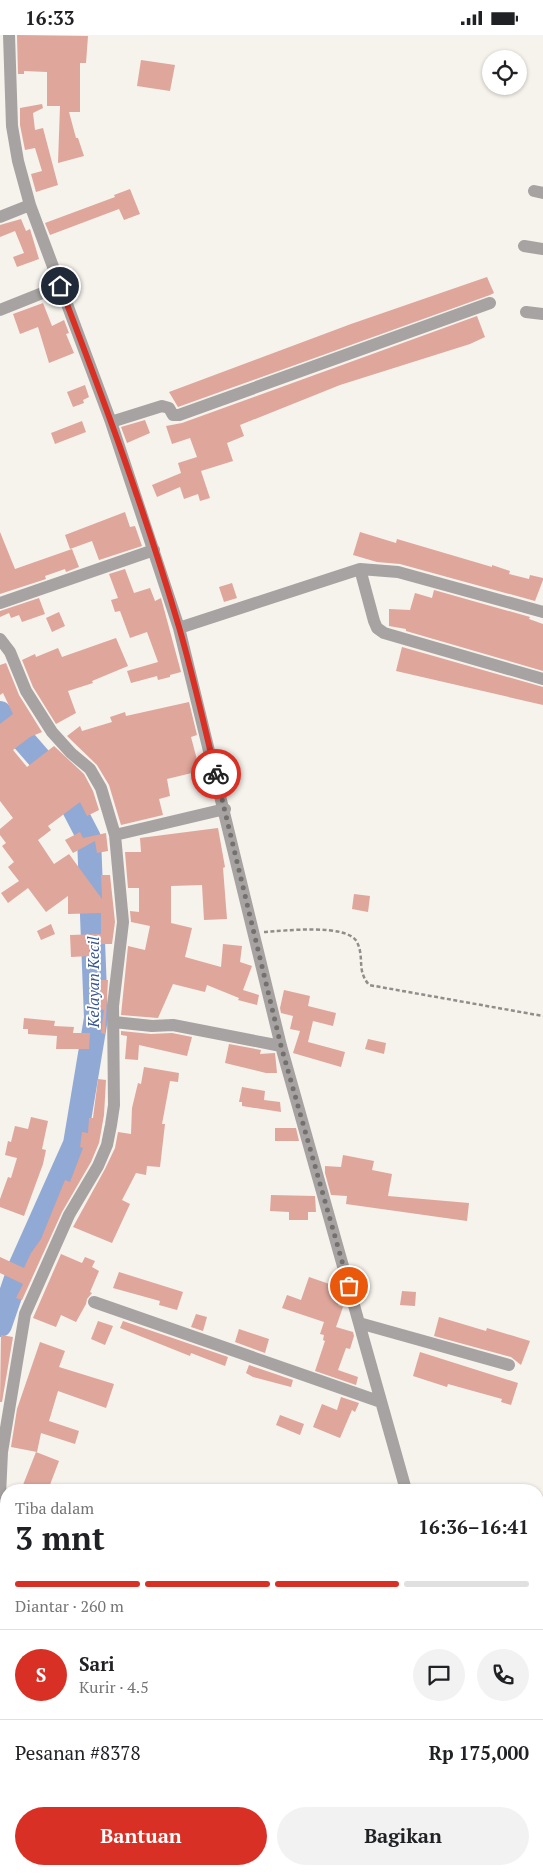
<!DOCTYPE html>
<html lang="id">
<meta charset="utf-8">
<style>
:root{--surface:#fff;--page:#f2f2f2;--text:#202124;--muted:#757577;--line:#e0e0e0;--accent:#d93025}
body{margin:0;font-family:"PT Serif",serif;background:var(--page);color:var(--text);height:100vh;display:flex;flex-direction:column;font-size:19px;white-space:nowrap}
*{box-sizing:border-box;margin:0}
p{font-size:16px;color:var(--muted)}
.icon{flex:none;width:28px;height:28px;fill:none;stroke:currentColor;stroke-width:2;stroke-linecap:round;stroke-linejoin:round}
.map{position:relative;flex:1;overflow:hidden}
.sheet{position:absolute;left:0px;top:1449px;width:544px;height:391px;display:flex;flex-direction:column;background:var(--surface);border-radius:20px 20px 0 0;box-shadow:0 1px 4px #0004}
.sheet>*{flex:none}
.tools{position:absolute;left:482px;top:15px;display:grid;gap:10px}
.tools a{display:grid;place-items:center;width:45px;height:45px;border-radius:50%;background:var(--surface);box-shadow:0 1px 4px #0004;font-size:25px}
.pin{position:absolute;display:grid;place-items:center;width:42px;height:42px;color:#fff;margin:-21px;border:2px solid #fff;border-radius:50%;box-shadow:0 1px 5px #0007}
.courier{position:absolute;display:grid;place-items:center;width:50px;height:50px;margin:-25px;border:4px solid #d93025;border-radius:50%;background:#fff;color:#222;box-shadow:0 1px 6px #0007}
.head em{font-style:normal;font-weight:800}
.head div{display:flex;flex-direction:column-reverse}
.head{display:flex;align-items:center;justify-content:space-between;height:85px;padding:0 15px}
h1{font-size:32px;font-weight:800;line-height:38px}
.bar{display:grid;grid-template-columns:repeat(4,1fr);gap:8px 5px;align-content:center;height:60px;padding:0 15px}
.bar i{height:6px;border-radius:4px;background:var(--line)}
.bar .selected{background:var(--accent)}
.bar p{grid-column:span 4}
.line{display:flex;align-items:center;gap:12px;padding:0 15px;border-top:1px solid var(--line)}
.line div{flex:1}
.round{display:grid;place-items:center;flex:none;width:52px;height:52px;border-radius:26px;background:var(--page)}
.button{display:flex;gap:10px;margin-top:auto;padding:10px 15px}
.button a{flex:1;height:58px;border-radius:30px;background:var(--accent);color:#fff;font-size:20px;font-weight:800;line-height:58px;text-align:center}
.button a+a{background:var(--page);color:var(--text)}
.status{display:flex;justify-content:space-between;align-items:center;height:35px;padding:0 25px;background:var(--surface);direction:ltr}
.status svg{height:14px;fill:currentColor}
.map>svg:first-child{display:block}
.lines{fill:none;stroke-linecap:round;stroke-linejoin:round}
.river{stroke:#91a9d5;stroke-width:24}
.building{fill:#dfa69b}
.path{stroke:#918e8a;stroke-width:2.5;stroke-dasharray:4 2.5;stroke-linecap:butt}
.minor{stroke:#a7a3a3;stroke-width:12}
.done{stroke:#73716d;stroke-width:5;stroke-dasharray:0 9}
.route{stroke:#d93025;stroke-width:6}
.labels{text-anchor:middle;dominant-baseline:central;stroke-width:4;stroke-linejoin:round;paint-order:stroke}
.water-label{font-size:16px;font-style:italic;fill:#38558e;stroke:#fff}
</style>
<div class="status"><b>16:33</b><svg viewBox="0 0 49 12"><path d="M0 12V9h3v3zM5 12V6h3v6zM10 12V3h3v9zM15 12V0h3v12zM26 1h20v11H26zM47 4h2v5h-2z"/></svg></div>
<div class="map">
<svg width="543" height="1839" viewBox="0 0 543 1839">
<rect width="100%" height="100%" fill="#f6f2ec"/>
<g class="lines">
<!-- river -->
<path class="river" d="M0,678L60,747L89,803L96,983L75,1109L20,1232L0,1290
M0,1572L6,1584
M256,1834L259,1839"/>
</g>
<!-- building -->
<path class="building" d="M17,0L88,1L86,28H80V77H69L76,103H78L84,121L58,128L60,71H47V37L24,36V39H18Z
M141,25L175,30L170,56L137,51Z
M42,69L43,73L33,78L35,95L43,93L58,150L36,157L31,139L42,136L35,113L25,115L20,90V73Z
M130,154L140,179L124,185L119,174L50,200L45,188L115,162L114,160Z
M21,184L26,196L30,194L39,224L17,232L13,222L24,218L15,196L0,202V190Z
M487,242L494,258L490,260L178,372L169,357L351,289Z
M43,268L52,291L64,285L69,298L66,299L74,318L49,328L38,292L20,299L13,279Z
M477,281L485,302L470,309L340,350L240,390L244,401L227,408L233,426L201,436L210,463L200,466L198,459L184,464L180,452L157,462L152,450L181,438L178,428L197,422L190,403L172,409L166,391L182,388Z
M85,350L89,362L83,365L84,368L73,372L67,357Z
M145,385L150,398L127,408L121,392Z
M82,386L86,397L55,409L51,398Z
M125,477L130,492L135,491L142,511L99,525L92,506L70,514L65,500Z
M0,497L15,534L72,514L79,532L66,537L65,534L45,541L46,544L0,559Z
M360,497L396,508L397,504L492,532V530L510,536L509,539L529,544L530,540L543,543V545L535,566L400,529L377,527L353,520Z
M125,534L134,558L150,553L155,566L161,563L181,637L170,640V642L158,645L157,641L131,648L127,636L158,627L147,597L130,603L120,576L115,577L111,565L118,563L109,539Z
M232,548L237,563L224,567L219,552Z
M434,555L530,582L529,584L543,589V636L406,596V594L389,591V574L410,575L415,558L432,563Z
M39,563L45,579L22,587L19,580L11,583L9,578L0,582V576Z
M59,577L65,591L52,597L46,583Z
M116,603L128,631L92,646L93,648L68,656L76,678L56,689L33,652L22,625L35,619L36,622L58,613L62,622Z
M402,612L543,652V670L396,636Z
M6,628L19,660L42,697L30,702L13,715L27,732L54,711L84,739L93,756L99,775L87,781L80,767L48,791L51,795L38,805L54,829L69,819L102,864L101,840H110L115,887L112,909H89V921L71,922L70,900L101,899V878L68,879V861L46,877L28,853L8,868L1,858L19,846L8,832L14,827L2,811L6,808L0,800V794L13,783L0,766V689L13,679L3,658L0,660V630Z
M189,667L197,700L191,702L200,736L167,744L170,761L159,764L163,780L121,790L109,750L97,730L67,701L80,691L82,696L112,687L110,682L125,677L126,681Z
M218,793L225,832L223,833L227,884L204,885L202,850L171,851V888L192,893L185,922L221,932L223,909L242,911L240,927L252,931L243,955L259,960L257,970L238,965L239,963L207,950L205,957L173,949L158,983L121,980L128,911L145,915L150,891L131,887L130,876L139,877V853H128L125,817H141L140,803Z
M80,797L83,803L106,798L108,816L97,818L95,806L73,818L65,805Z
M354,859L370,861L368,877L352,874Z
M51,889L55,899L41,905L37,896Z
M101,945H108L105,999L101,998L104,975L99,974Z
M284,955L310,961L308,971L336,978L333,991L313,986L308,1007L345,1017L341,1032L293,1018L300,996L290,994L293,981L281,978L280,973Z
M24,983L55,986L54,991L74,992L73,998H90L89,1014H56L57,1001L28,999V994H23Z
M121,996L151,999L172,998L192,1002L187,1021L139,1010L138,1025L125,1024L127,1001L121,1000Z
M368,1004L386,1008L384,1019L365,1014Z
M229,1009L261,1015L260,1019L275,1018L277,1038H266L225,1028Z
M144,1032L179,1038L178,1047L170,1046L162,1089H165L160,1132L147,1131L146,1140L136,1138L122,1165L130,1169L112,1208L73,1192L105,1134L115,1113L118,1097L131,1099L132,1073L138,1048L141,1049Z
M98,1044L106,1045L104,1080L99,1108L91,1127L62,1177L22,1265L16,1263L23,1249L0,1238V1222L24,1233L31,1218L41,1204L65,1145L70,1147L83,1113L80,1112L82,1097L88,1098L89,1083H93Z
M242,1052L265,1056L264,1065L280,1067L281,1077L242,1071V1067H239Z
M31,1082L48,1086L42,1114L46,1115L43,1129L24,1181L0,1172V1164L8,1142L11,1143L17,1123L5,1120L8,1106L11,1107L15,1091L28,1094Z
M275,1093H296L299,1106H275Z
M343,1120L374,1126L372,1135L392,1139L388,1161L469,1168L467,1186L346,1169L347,1161L331,1160L325,1138V1131L341,1132Z
M271,1160L315,1161L316,1177H308V1185H289V1177L270,1176Z
M61,1219L82,1228L85,1222L95,1226L92,1232L99,1236L90,1257L92,1258L87,1264L86,1269L76,1287L61,1280L56,1292L33,1283Z
M119,1237L183,1257L177,1275L159,1270L160,1266L113,1253Z
M309,1242L341,1253L342,1257L338,1270L343,1272L336,1292L353,1297L354,1301L350,1314L346,1313L338,1335L358,1342L356,1350L315,1336L325,1306L323,1305L324,1300L320,1299L324,1287L282,1273L287,1260L301,1265Z
M402,1256L416,1257L415,1271L400,1270Z
M196,1279L207,1282L203,1296L191,1292Z
M439,1282L486,1296L487,1293L530,1306L521,1330L511,1322L434,1301Z
M98,1286L113,1291L105,1310L91,1304Z
M123,1286L228,1322L225,1331L191,1318L190,1321L120,1293Z
M239,1294L269,1304L265,1318L235,1307Z
M1,1300L13,1302L2,1367H0Z
M40,1307L65,1316L59,1332L114,1349L106,1373L58,1356L49,1386L79,1396L75,1409L41,1398L37,1417L11,1412L17,1374Z
M420,1317L518,1348L511,1370L501,1367L502,1364L448,1349L447,1352L413,1341Z
M249,1330L293,1345L291,1352L253,1342L246,1338Z
M341,1362L359,1368L355,1377L352,1375L340,1403L313,1392L322,1369L337,1375Z
M280,1380L304,1389L300,1400L276,1390Z
M36,1417L59,1426L48,1455H21Z"/>
<g class="lines">
<!-- path -->
<path class="path" d="M264,897C284,896 347,888 357,907C365,924 356,934 369,950L543,981"/>
<!-- minor -->
<path class="minor" d="M9,0L12,91L18,126L30,170L111,387L179,593L281,1011L406,1455
M534,156L543,158
M0,182L30,170
M524,211L543,214
M0,275L60,251
M526,277L543,279
M111,387L162,371L169,373L173,380H179L490,268
M360,534L374,586L377,593L384,598L543,644
M0,568L154,515
M179,593L360,534L398,537L543,577
M0,604L10,617L26,656L52,697L71,718L90,734L101,753L115,800L123,887L113,971L114,1070L111,1090L107,1110L98,1131L69,1180L25,1279L2,1417L0,1460L3,1498
M115,800L225,774
M114,987L152,991L173,990L281,1011
M94,1267L381,1367
M359,1288L509,1330
M0,1497L3,1498L6,1517
M0,1821L6,1823
M44,1834L63,1839
M513,1834L514,1839
M279,1838L282,1839"/>
</g>
<g class="lines">
<!-- done -->
<path class="done" d="M216,739L281,1011L349,1251"/>
<!-- route -->
<path class="route" d="M60,251C103,363 145,476 179,592C193,640 204,690 216,739"/>
</g>
<g class="labels">
<!-- water labels -->
<g class="water-label">
<text transform="translate(93 947) rotate(-90)">Kelayan Kecil</text>
</g>
</g>
</svg>
<div class="tools">
<a><svg class="icon" aria-label="locate" viewBox="0 0 24 24"><circle cx="12" cy="12" r="6"/><path d="M12 2v4M12 18v4M2 12h4M18 12h4"/></svg></a>
</div>
<div class="pin" style="left:349px;top:1251px;background:#ea580c"><svg class="icon" aria-label="bag" viewBox="0 0 24 24"><path d="M5 8h14l-1 12H6zM9 8a3 3 0 0 1 6 0"/></svg></div>
<div class="pin" style="left:60px;top:251px;background:#1f2937"><svg class="icon" aria-label="home" viewBox="0 0 24 24"><path d="M3 11l9-7 9 7M6 9v11h12V9"/></svg></div>
<div class="courier" style="left:216px;top:739px"><svg class="icon" aria-label="bike" viewBox="0 0 24 24"><circle cx="6" cy="16" r="4"/><circle cx="18" cy="16" r="4"/><path d="M6 16l4-8h5l3 8M10 8l3 8H6M13 5h3"/></svg></div>
<section class="sheet">
<div class="head"><div><h1>3 mnt</h1><p>Tiba dalam</p></div><em>16:36–16:41</em></div>
<div class="bar"><i class="selected"></i><i class="selected"></i><i class="selected"></i><i></i><p>Diantar · 260 m</p></div>
<div class="line" style="height:90px"><b class="round" style="background:var(--accent);color:#fff">S</b><div><b>Sari</b><p>Kurir · 4.5</p></div><a class="round"><svg class="icon" aria-label="chat" viewBox="0 0 24 24"><path d="M4 5h16v11H9l-5 4z"/></svg></a><a class="round"><svg class="icon" aria-label="phone" viewBox="0 0 24 24"><path d="M5 4h4l2 5-3 2q2 4 5 5l2-3 5 2v4C11 20 4 13 5 4z"/></svg></a></div>
<div class="line" style="height:65px"><div>Pesanan #8378</div><b>Rp 175,000</b></div>
<div class="button"><a>Bantuan</a><a>Bagikan</a></div>
</section>
</div>
